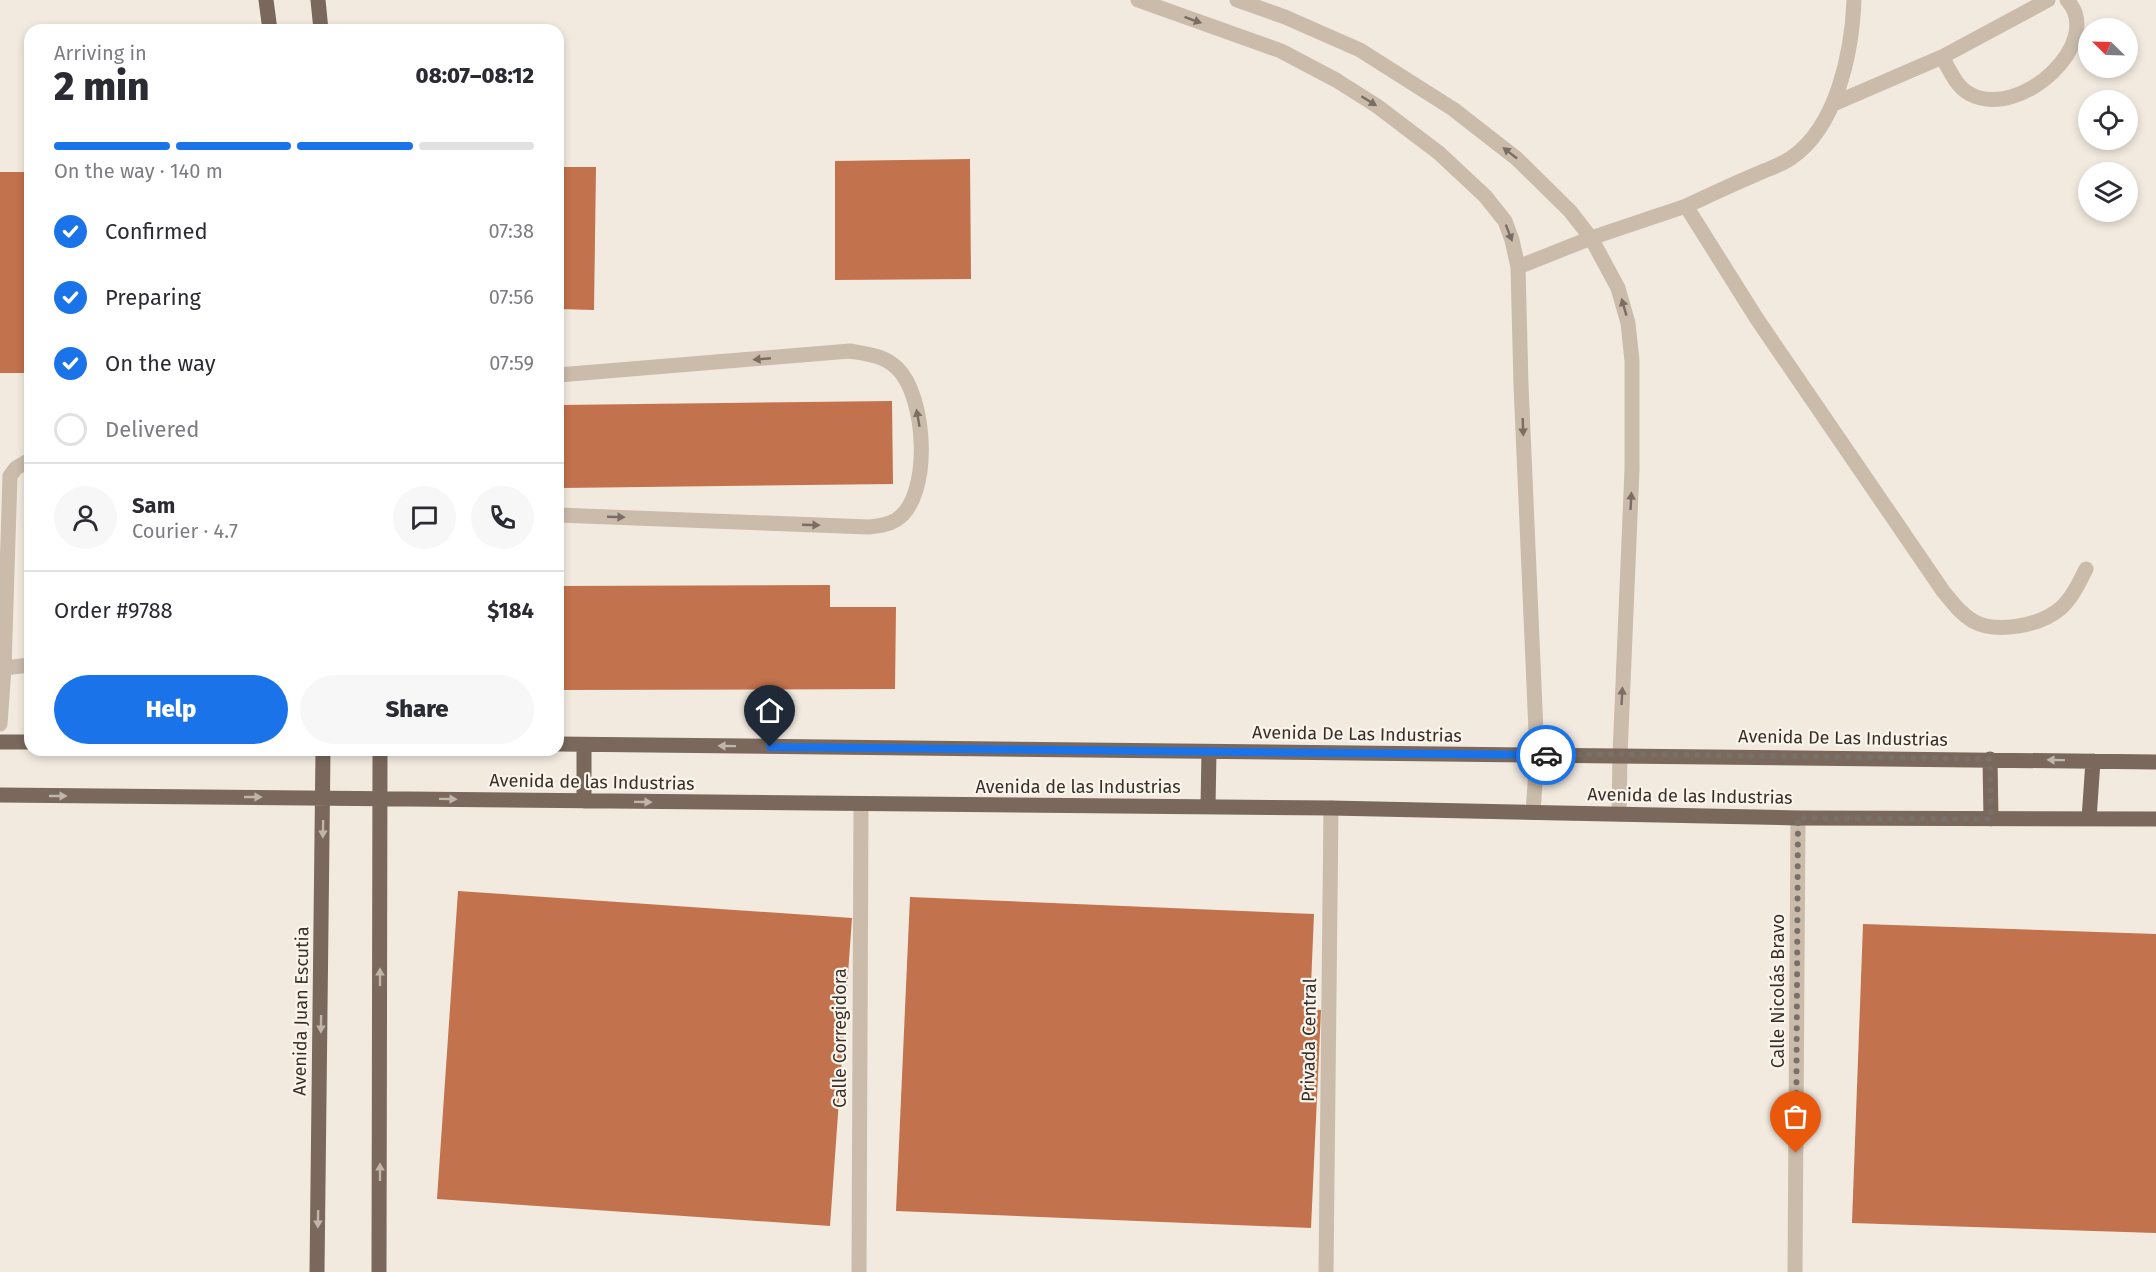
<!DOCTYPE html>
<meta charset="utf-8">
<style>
:root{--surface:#fff;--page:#f7f7f7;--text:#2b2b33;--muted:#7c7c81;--line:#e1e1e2;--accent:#1a73e8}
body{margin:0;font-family:"Fira Sans",sans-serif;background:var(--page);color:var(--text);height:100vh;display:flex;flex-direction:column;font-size:22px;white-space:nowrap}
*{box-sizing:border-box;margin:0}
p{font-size:20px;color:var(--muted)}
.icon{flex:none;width:33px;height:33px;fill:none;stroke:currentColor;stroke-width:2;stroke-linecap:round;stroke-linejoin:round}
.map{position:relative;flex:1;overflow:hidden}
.panel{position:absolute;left:24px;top:24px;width:540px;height:732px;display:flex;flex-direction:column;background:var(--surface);border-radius:18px;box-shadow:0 3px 9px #0003}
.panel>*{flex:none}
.needle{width:39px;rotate:293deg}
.buttons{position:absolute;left:2078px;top:18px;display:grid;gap:12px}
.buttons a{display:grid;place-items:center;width:60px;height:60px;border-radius:50%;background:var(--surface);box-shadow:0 3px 9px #0003;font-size:30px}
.pin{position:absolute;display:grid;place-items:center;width:51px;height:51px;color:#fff;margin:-62px -26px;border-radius:50% 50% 50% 0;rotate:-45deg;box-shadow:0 0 6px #0007}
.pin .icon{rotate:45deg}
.courier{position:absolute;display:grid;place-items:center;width:60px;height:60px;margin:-30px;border:4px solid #1a73e8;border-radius:50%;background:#fff;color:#222;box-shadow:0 2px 8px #0007}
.overview em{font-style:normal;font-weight:800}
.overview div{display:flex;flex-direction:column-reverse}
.overview{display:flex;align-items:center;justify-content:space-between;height:102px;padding:0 30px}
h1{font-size:39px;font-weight:800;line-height:45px}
.bar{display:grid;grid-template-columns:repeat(4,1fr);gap:9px 6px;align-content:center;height:72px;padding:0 30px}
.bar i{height:8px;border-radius:4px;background:var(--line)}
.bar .current{background:var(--accent)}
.bar p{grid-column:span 4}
.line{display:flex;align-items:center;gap:15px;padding:0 30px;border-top:2px solid var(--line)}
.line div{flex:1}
.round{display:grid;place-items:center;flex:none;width:63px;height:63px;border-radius:32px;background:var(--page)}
ol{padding:0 30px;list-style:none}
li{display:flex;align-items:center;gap:18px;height:66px}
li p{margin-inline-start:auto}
li .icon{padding:6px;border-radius:50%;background:var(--accent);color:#fff;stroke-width:4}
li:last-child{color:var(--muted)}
li i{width:33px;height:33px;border:3px solid var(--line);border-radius:50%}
.button{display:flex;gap:12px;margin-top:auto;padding:12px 30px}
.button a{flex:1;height:69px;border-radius:36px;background:var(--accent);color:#fff;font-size:24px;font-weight:800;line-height:69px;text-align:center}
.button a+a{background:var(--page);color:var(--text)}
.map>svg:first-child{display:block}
.building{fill:#c2724c}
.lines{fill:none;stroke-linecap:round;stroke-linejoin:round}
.service{stroke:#cabbab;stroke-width:15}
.minor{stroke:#cabbab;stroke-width:15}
.primary{stroke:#79685b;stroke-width:15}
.oneway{fill:#7a6e64}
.oneway2{fill:#c0b5aa}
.done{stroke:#797069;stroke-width:6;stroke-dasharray:0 10.8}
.route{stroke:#1a73e8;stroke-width:8}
.labels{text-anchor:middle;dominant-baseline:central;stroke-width:4.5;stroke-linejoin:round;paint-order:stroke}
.street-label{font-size:18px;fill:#382f2a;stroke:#faf4eb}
</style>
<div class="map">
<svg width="2156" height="1272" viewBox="0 0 2156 1272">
<rect width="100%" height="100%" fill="#f2eadf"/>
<!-- building -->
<path class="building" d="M970,159L971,279L835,280V161Z
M558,167H596L594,310L558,309Z
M0,172H30V373H0Z
M892,401L893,484L561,488L560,405Z
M830,585V607H896L895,689L558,690V586Z
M458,891L852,918L830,1226L437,1199Z
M910,897L1314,914L1310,1009L1321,1010L1311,1228L896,1211Z
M1863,924L2156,934V1233L1852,1223Z"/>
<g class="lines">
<!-- service -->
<path class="service" d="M1138,0L1281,51L1336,80L1377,106L1439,153L1485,196L1505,221L1512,240L1518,267L1521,385L1537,755L1533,812
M1237,0L1285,17L1360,50L1453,109L1516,158L1570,211L1591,238L1618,288L1628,323L1632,361V469L1620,755L1619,814
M1942,57C1950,70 1956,87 1970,94C2020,121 2106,42 2067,0
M1833,104L1942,57L2048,0
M1686,206C1710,195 1733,184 1757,174C1768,169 1781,165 1791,158C1837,127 1852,52 1854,0
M1518,267L1591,238L1686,206L1757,319L1943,591C1952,602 1960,613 1973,621C1996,634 2040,626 2061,608C2072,598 2079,583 2086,569
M558,375L850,351C867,354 883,355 897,368C926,395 933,497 896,520C888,525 878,526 869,527L558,515
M4,668L30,665
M0,724L4,668L10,476L16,468L30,460"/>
<!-- minor -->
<path class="minor" d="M859,1272L861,805
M1326,1272L1331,808
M1795,1272L1798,818"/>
<!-- primary -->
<path class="primary" d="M266,0L270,30
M318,0L321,30
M0,742H30
M558,744L2156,762
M1990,759L1991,819
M0,795L1331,808L1798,818L2156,819
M584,801V745
M1208,807L1209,752
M2089,819L2093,761
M317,1272L323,750
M379,1272L380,750"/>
</g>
<!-- one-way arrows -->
<defs><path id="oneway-solid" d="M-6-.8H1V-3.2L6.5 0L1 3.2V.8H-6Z" transform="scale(1.5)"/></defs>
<g class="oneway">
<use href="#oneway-solid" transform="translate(1193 20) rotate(20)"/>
<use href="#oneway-solid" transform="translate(1369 101) rotate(32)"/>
<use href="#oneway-solid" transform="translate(1510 153) rotate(-142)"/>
<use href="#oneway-solid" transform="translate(1509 233) rotate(69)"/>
<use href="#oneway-solid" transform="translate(1624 307) rotate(-106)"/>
<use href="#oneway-solid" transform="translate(762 359) rotate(175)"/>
<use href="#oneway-solid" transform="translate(918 418) rotate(-100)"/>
<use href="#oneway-solid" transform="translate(1523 427) rotate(88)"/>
<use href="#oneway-solid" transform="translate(1631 501) rotate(-87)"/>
<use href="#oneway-solid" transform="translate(616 517) rotate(2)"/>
<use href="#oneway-solid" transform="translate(811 525) rotate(2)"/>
<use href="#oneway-solid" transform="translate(1622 696) rotate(-87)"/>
</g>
<g class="oneway2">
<use href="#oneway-solid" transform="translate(727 746) rotate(-179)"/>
<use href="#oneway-solid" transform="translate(2056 760) rotate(-179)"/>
<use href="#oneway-solid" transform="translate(58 796)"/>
<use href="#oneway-solid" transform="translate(253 797)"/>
<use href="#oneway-solid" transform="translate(448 799) rotate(1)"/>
<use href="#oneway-solid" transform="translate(643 802) rotate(1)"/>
<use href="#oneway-solid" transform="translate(323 829) rotate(91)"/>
<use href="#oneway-solid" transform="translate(380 977) rotate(-90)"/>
<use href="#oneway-solid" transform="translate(321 1024) rotate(91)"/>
<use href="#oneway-solid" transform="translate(380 1172) rotate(-90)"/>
<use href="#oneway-solid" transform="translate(318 1219) rotate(91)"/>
</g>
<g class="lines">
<!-- done -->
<path class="done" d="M1546,755L1620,754L1990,759L1991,819L1798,818L1796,1153"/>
<!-- route -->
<path class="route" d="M770,747L1546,755"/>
</g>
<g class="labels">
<!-- street labels -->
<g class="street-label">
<text transform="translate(1357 734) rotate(1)">Avenida De Las Industrias</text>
<text transform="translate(1843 738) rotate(1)">Avenida De Las Industrias</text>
<text transform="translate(592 782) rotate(1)">Avenida de las Industrias</text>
<text x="1078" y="787">Avenida de las Industrias</text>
<text transform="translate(1690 796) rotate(1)">Avenida de las Industrias</text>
<text transform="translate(1778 991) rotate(-90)">Calle Nicolás Bravo</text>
<text transform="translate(301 1011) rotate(-89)">Avenida Juan Escutia</text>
<text transform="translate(840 1038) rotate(-90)">Calle Corregidora</text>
<text transform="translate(1309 1040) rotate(-89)">Privada Central</text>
</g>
</g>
</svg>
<div class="buttons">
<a><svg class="needle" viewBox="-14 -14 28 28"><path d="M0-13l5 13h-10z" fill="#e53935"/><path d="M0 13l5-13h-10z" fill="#7c7c81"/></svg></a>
<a><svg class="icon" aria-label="locate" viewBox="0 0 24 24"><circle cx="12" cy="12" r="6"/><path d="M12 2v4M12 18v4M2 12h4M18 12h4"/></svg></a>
<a><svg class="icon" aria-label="layers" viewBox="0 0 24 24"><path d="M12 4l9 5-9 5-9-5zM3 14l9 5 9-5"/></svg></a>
</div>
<div class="pin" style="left:1796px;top:1153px;background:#ea580c"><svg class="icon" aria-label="bag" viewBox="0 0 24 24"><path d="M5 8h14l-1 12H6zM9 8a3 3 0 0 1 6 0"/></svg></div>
<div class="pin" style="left:770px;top:747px;background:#1f2937"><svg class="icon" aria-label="home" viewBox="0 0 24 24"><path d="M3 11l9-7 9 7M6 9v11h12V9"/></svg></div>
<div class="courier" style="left:1546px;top:755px"><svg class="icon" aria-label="car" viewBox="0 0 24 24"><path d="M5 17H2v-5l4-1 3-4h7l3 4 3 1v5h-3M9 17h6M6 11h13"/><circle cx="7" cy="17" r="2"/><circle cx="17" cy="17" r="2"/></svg></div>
<section class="panel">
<div class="overview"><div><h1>2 min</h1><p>Arriving in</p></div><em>08:07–08:12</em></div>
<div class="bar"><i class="current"></i><i class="current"></i><i class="current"></i><i></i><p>On the way · 140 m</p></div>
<ol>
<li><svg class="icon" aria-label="check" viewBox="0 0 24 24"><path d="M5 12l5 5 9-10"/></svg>Confirmed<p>07:38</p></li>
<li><svg class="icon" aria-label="check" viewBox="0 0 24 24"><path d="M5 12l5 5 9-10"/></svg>Preparing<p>07:56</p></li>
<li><svg class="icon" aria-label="check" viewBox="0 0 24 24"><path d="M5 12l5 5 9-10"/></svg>On the way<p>07:59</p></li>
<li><i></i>Delivered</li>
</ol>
<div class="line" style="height:108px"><a class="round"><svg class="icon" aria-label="person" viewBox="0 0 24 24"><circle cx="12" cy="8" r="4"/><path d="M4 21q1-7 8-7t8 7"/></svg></a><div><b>Sam</b><p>Courier · 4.7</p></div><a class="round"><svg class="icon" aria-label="chat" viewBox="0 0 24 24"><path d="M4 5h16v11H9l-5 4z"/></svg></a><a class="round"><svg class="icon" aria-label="phone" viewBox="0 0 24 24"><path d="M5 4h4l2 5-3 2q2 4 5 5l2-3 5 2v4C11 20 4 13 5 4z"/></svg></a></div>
<div class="line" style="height:78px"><div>Order #9788</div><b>$184</b></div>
<div class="button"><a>Help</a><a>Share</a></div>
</section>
</div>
